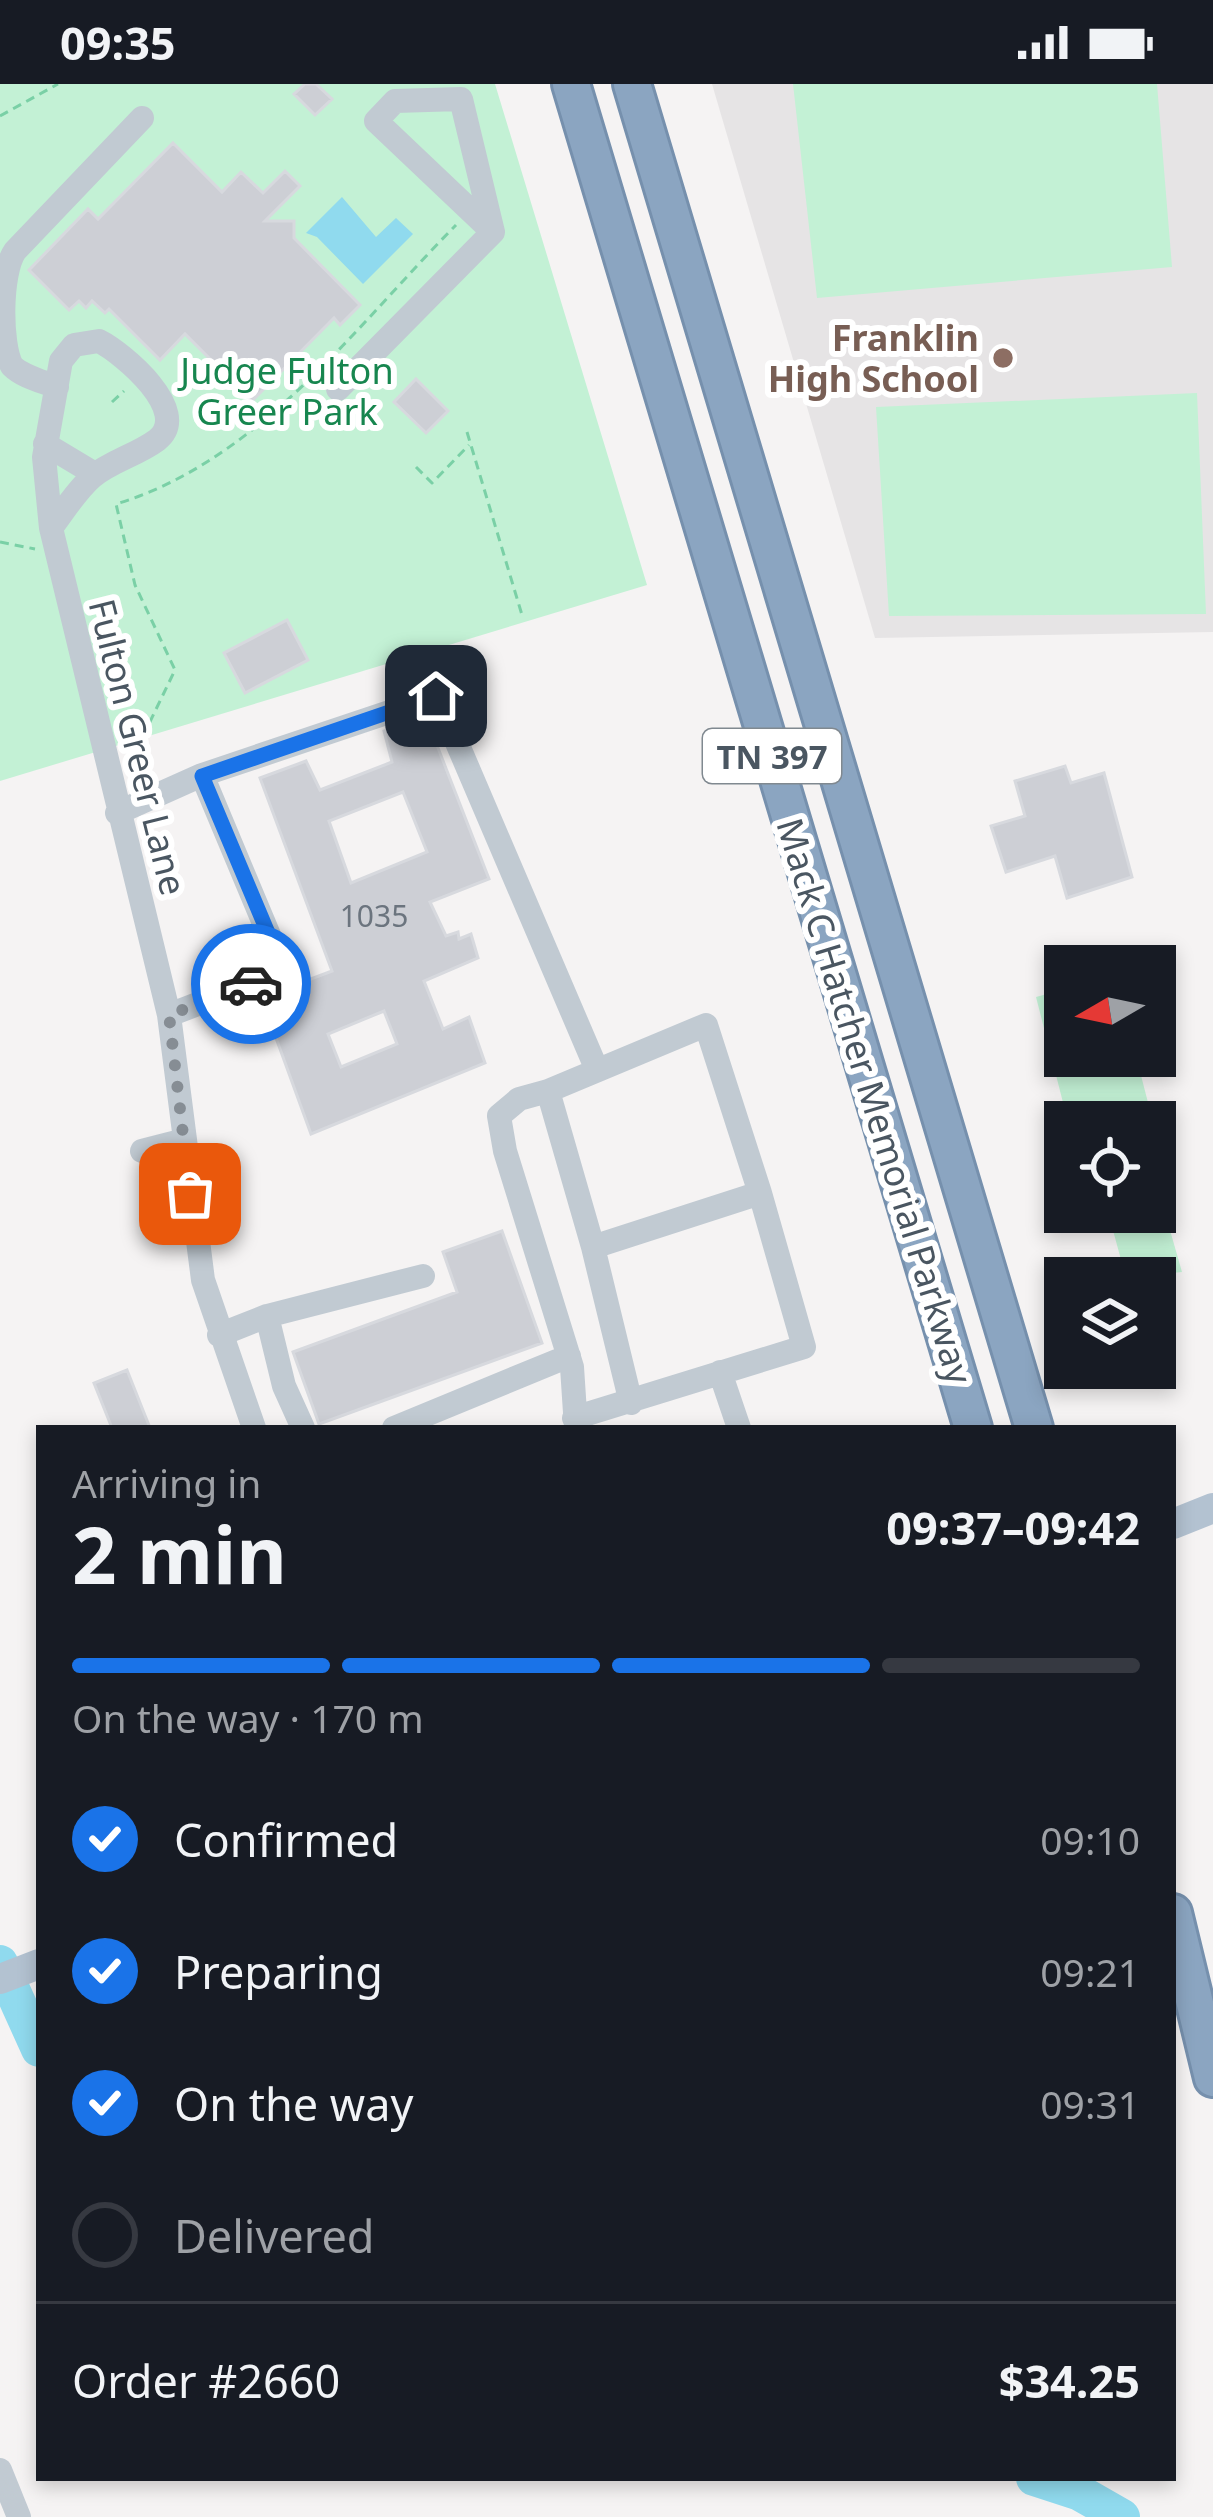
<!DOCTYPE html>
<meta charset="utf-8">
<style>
:root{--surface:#171b24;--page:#242831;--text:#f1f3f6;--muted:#9ea1a6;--line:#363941;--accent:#1a73e8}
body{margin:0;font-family:"Noto Sans",sans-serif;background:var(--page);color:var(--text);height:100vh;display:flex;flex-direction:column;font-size:45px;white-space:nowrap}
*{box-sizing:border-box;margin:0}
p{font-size:39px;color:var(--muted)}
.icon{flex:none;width:66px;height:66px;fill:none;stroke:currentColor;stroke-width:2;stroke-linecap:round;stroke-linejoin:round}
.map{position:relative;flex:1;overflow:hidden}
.side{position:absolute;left:36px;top:1341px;width:1140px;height:1056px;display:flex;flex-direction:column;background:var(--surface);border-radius:0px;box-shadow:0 6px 18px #0003}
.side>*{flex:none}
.needle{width:78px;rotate:261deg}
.fabs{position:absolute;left:1044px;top:861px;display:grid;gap:24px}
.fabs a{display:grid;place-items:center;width:132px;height:132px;border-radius:0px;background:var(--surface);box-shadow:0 6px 18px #0003;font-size:60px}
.pin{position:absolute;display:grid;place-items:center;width:102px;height:102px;color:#fff;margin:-51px;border-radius:24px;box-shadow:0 6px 18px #0006}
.courier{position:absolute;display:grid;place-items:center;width:120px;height:120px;margin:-60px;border:9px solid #1a73e8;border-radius:50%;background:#fff;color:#222;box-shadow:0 3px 15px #0007}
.summary em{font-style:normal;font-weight:700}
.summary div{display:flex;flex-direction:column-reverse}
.summary{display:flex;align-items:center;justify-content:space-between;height:204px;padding:0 36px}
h1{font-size:78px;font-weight:700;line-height:90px}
.bar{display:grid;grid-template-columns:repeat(4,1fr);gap:18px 12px;align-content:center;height:144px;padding:0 36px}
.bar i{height:15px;border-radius:9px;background:var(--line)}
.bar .selected{background:var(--accent)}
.bar p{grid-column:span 4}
.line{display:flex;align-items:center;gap:30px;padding:0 36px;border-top:3px solid var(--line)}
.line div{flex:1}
ol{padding:0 36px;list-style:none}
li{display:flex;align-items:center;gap:36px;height:132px}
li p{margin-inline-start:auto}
li .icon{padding:12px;border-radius:50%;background:var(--accent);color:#fff;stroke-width:4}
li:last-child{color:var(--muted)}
li i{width:66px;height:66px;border:6px solid var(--line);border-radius:50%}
.status{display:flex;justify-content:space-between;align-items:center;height:84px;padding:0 60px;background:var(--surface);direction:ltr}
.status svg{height:33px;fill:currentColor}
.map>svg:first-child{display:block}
.education{fill:#e6e4e5}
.green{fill:#c3f1d5}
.water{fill:#90daee}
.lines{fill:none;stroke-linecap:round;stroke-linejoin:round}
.river{stroke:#90daee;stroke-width:36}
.building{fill:#cdcfd5;stroke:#d7d9de;stroke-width:3;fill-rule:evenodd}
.highway-casing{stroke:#7690ad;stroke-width:42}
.path{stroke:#7ad0a6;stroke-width:3;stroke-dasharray:9 6;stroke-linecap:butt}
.minor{stroke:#c1cad2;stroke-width:24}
.major{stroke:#b3c2d1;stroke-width:30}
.highway{stroke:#8ba5c1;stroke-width:36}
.done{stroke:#868d94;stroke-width:12;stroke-dasharray:0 21.6}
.route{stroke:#1a73e8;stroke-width:15}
.education-dot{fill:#8d6e63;stroke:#fff;stroke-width:4.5}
.labels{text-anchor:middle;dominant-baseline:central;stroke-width:12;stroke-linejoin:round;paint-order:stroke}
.number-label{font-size:30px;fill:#6b747e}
.shield{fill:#fff;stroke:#808990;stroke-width:3}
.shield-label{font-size:33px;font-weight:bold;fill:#4a5661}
.education-label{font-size:36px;font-weight:bold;fill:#785e54;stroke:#fff;text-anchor:end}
.park-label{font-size:36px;fill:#17864f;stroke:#fff}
.street-label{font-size:36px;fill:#4a5661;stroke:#fff}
</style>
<div class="status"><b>09:35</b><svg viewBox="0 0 49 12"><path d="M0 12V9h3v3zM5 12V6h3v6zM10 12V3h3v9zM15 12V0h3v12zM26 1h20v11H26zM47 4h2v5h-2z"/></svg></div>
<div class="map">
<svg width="1213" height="2433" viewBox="0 0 1213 2433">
<rect width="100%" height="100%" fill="#f5f3f3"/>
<!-- education -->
<path class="education" d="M712,0H1213V548L875,554Z"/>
<!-- green -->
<path class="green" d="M0,0H495L647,501L0,697Z
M793,0H1157L1172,183L817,214Z
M1197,309L1206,530L889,532L876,323Z
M1065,905V972H1136L1153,1038H1068L1036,913Z
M1155,1094L1182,1188L1126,1194L1108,1128H1155Z"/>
<!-- water -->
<path class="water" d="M342,113L376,153L396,134L413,150L363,200L317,153L306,149Z"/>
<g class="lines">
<!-- river -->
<path class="river" d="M0,1879L39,1965
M1034,2394L1080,2409L1122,2433"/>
</g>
<!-- building -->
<path class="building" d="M305,0H316L332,15L315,31L294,10Z
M173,59L222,108L241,88L263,109L285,87L300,102L265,137H294V154L360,221L340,241L334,234L252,317L185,250L160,276L109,225L105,229L92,217L86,224L79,217L69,226L29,186L88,125L98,135Z
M416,295L448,327L426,349L394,318Z
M287,536L308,576L245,609L224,569Z
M426,633L489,795L430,818L446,852L458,848L459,855L471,850L478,874L424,897L443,945L469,933L485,979L311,1050L264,921L276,908L332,887L260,694L306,677L320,706L392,678L384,647ZM403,708L427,768L351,799L329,737ZM384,927L397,960L341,983L328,950Z
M1065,682L1071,699L1104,689L1132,793L1067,814L1055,772L1006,788L991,742L1025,732L1015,697Z
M502,1147L542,1259L319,1340L293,1268L457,1208L443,1168Z
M127,1286L150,1344H112L94,1299Z"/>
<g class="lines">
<defs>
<path id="highway" d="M571,0L973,1344
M632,0L1034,1344
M1173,1829L1213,1994"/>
</defs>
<!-- highway casing -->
<use href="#highway" class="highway-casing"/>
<!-- path -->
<path class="path" d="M0,32L58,0
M112,318L124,307
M467,348L522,531
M416,383L432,399L469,361
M0,458L35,465
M130,679L175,586L135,501L116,420C259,377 355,243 456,141"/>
<!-- minor -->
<path class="minor" d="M57,303C42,297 23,293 12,282C0,261 0,189 15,167L142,34
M338,305L493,148L376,37L395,17L461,15L493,148
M45,360L95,390
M51,444L44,373L61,277L74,261L99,257C123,269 193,328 157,356C137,371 111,377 92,393C76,407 64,427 51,444L169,931L203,1196L254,1344
M117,729L202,691L437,612L597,986
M169,931L284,887L202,691
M548,1007L706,941L760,1109
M142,1067L185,1056
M593,1163L631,1319
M267,1232L284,1302L303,1344
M219,1251L267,1232L423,1192
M720,1288L739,1344
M574,1334L804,1263L760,1109L593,1163L548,1007L519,1015L499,1032L505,1067L572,1283L576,1344
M394,1344L569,1272
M0,2386L19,2433"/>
<!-- major -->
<path class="major" d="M1173,1440L1213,1424
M0,1895L39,1880"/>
<!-- highway -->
<use href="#highway" class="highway"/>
</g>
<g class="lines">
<!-- done -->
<path class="done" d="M190,1110L169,931L251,900"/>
<!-- route -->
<path class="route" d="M251,900L284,887L202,692L436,612"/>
</g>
<!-- markers -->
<circle class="education-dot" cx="1003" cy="274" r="12"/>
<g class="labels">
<!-- number labels -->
<g class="number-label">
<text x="374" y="831">1035</text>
</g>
<!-- shield labels -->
<rect class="shield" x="703" y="645" width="138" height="54" rx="9"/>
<g class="shield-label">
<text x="772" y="672">TN 397</text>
</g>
<!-- education labels -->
<g class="education-label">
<text x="979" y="253">Franklin<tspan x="979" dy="41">High School</tspan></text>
</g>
<!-- park labels -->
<g class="park-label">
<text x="287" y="286">Judge Fulton<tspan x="287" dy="41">Greer Park</tspan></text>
</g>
<!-- street labels -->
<g class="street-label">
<text transform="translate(138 663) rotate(76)">Fulton Greer Lane</text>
<text transform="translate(875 1017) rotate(73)">Mack C Hatcher Memorial Parkway</text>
</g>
</g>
</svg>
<div class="fabs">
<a><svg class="needle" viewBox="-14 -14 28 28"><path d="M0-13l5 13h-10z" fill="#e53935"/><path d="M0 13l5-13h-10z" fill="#9ea1a6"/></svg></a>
<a><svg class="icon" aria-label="locate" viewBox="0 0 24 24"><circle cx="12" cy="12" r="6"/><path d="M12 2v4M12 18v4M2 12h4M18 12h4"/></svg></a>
<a><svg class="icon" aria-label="layers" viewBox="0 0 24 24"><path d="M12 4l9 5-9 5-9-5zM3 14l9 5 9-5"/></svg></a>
</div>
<div class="pin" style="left:190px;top:1110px;background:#ea580c"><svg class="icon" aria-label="bag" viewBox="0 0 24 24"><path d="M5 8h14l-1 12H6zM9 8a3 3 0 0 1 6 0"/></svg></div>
<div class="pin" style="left:436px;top:612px;background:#1f2937"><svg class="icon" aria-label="home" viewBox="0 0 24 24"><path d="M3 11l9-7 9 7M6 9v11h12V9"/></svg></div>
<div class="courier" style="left:251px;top:900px"><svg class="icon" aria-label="car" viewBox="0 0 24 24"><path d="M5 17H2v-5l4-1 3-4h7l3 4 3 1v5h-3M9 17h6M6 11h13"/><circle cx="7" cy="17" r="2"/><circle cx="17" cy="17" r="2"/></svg></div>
<section class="side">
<div class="summary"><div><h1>2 min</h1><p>Arriving in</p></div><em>09:37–09:42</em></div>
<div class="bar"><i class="selected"></i><i class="selected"></i><i class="selected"></i><i></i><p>On the way · 170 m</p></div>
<ol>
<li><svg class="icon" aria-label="check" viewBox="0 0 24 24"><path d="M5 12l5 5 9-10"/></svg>Confirmed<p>09:10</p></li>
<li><svg class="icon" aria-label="check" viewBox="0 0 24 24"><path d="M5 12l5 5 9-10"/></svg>Preparing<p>09:21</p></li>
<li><svg class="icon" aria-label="check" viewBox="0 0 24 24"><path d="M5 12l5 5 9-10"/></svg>On the way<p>09:31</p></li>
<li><i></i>Delivered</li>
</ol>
<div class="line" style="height:156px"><div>Order #2660</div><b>$34.25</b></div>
</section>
</div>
